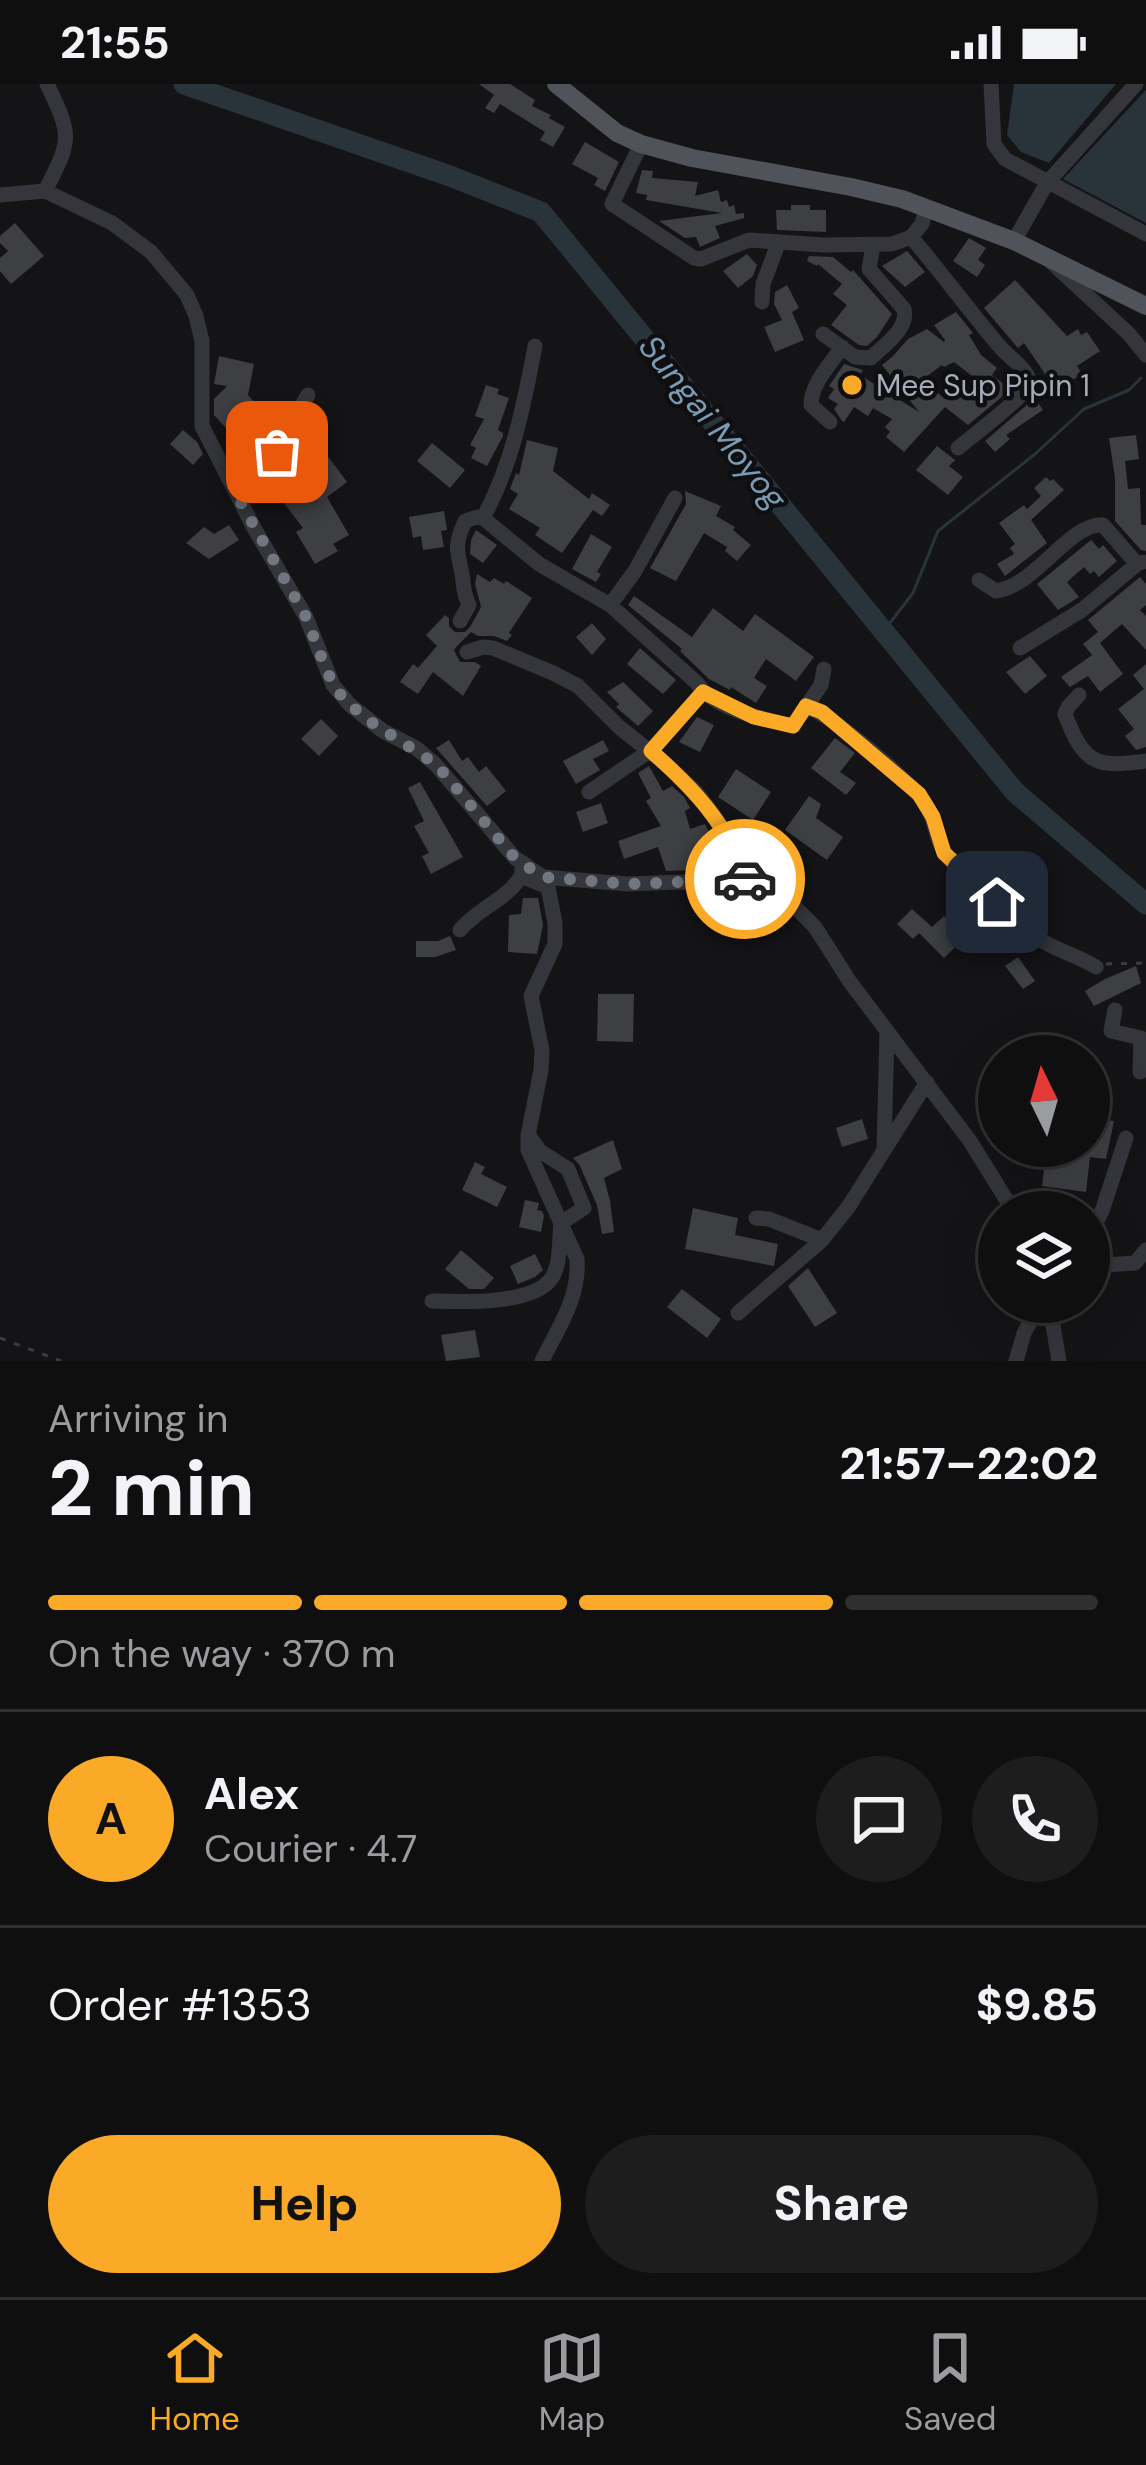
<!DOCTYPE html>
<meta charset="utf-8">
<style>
:root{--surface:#0f0f10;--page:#1d1d1e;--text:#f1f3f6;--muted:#9b9c9f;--line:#2f2f30;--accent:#faaa27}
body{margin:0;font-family:"DM Sans",sans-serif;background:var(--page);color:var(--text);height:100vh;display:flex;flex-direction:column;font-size:45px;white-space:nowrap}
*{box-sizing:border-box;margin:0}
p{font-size:39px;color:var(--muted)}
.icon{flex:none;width:66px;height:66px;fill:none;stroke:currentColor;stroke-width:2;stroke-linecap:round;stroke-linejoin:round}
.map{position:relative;height:1277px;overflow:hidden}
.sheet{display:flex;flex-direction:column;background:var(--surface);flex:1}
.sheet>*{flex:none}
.needle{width:78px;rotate:355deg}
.buttons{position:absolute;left:978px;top:951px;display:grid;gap:24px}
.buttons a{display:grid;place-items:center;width:132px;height:132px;border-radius:50%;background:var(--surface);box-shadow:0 12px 48px #0002,0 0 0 3px var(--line);font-size:60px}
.pin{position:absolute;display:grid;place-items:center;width:102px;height:102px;color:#fff;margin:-51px;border-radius:24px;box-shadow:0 6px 18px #0006}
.courier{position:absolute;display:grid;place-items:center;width:120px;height:120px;margin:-60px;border:9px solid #faaa27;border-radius:50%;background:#fff;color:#222;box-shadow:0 3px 15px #0007}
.headline em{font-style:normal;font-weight:800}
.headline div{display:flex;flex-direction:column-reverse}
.headline{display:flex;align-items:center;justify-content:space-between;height:204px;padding:0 48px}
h1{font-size:78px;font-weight:800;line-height:90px}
.bar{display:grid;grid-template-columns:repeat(4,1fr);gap:18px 12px;align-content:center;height:144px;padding:0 48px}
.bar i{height:15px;border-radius:9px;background:var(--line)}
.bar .on{background:var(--accent)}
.bar p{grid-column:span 4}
.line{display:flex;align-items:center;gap:30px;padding:0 48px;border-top:3px solid var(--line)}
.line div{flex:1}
.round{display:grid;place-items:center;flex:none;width:126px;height:126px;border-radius:63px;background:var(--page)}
.button{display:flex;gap:24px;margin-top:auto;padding:24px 48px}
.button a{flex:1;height:138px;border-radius:72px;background:var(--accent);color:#111;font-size:48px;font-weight:800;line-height:138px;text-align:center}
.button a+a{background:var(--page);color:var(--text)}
.status{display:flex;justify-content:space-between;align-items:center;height:84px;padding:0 60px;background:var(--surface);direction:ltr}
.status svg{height:33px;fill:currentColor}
.menu{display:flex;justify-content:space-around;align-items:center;height:168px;border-top:3px solid var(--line);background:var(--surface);font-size:33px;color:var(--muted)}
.menu a{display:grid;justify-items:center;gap:6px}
.menu .on{color:var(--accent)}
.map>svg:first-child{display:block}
.water{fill:#29333a}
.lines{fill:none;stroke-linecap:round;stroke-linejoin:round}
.stream{stroke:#29333a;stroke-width:3}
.river{stroke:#29333a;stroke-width:21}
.building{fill:#3e3f43;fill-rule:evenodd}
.path{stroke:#3b3d42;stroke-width:3;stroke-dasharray:6 9;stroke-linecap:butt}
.minor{stroke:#35363b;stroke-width:15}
.major{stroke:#50535a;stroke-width:18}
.done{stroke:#72767f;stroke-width:12;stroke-dasharray:0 21.6}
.route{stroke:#faaa27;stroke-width:15}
.poi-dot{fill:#faaa27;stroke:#0f0f11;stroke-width:4.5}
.labels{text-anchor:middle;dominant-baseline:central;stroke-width:9;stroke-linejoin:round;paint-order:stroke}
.poi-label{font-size:30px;fill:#a5abb7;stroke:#0f0f11;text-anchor:start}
.water-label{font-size:33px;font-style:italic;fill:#7a9bb4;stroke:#0f0f11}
</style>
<div class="status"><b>21:55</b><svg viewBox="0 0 49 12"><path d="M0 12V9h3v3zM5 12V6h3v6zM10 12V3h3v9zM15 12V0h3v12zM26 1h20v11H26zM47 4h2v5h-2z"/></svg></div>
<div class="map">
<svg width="1146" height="1277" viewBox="0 0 1146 1277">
<rect width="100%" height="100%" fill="#141416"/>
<!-- water -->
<path class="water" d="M1014,0H1116L1049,79L1021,68L1007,51Z
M1146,6V139L1063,95Z"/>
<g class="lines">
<!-- stream -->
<path class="stream" d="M883,548L913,509L938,447L1035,370L1084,325L1129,306L1141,294"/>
<!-- river -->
<path class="river" d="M184,0L450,92L541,128L1015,708L1146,820"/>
</g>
<!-- building -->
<path class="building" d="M479,0H510L535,16L532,22L551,31L549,34L565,43L553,63L540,56L545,48L500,20L494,29L485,24L494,11Z
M585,58L619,78L605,107L594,101L598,94L572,80Z
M642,86L653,87L652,94L698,98L695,112L718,106L721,118L727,116L729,123L734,121L736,130L744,129V134L715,142L720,154L700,163L696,153L685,154L659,137L722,129L646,116L647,111L636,109Z
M791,121H810V126H826V148L777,146L776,126H791Z
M15,139L44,172L11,200L0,187V174L8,167L0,159V152Z
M969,154L986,164L978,176L985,181L977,193L953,177Z
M907,167L925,188L905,203L882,182Z
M747,170L757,181L753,192L738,204L723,187Z
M809,172L833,173L851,188L853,186L892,230L877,253L867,262L859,261L831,241L847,221L833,210L842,200L818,180L817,182L807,177Z
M1015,196L1067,252L1078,245L1081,251L1087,248L1100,267L1077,282L1082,290L1056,306L1024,259L1018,264L984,224Z
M787,201L799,224L792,228L804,256L775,268L764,243L782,236L774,220L775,208Z
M956,228L973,249L969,251L981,271L997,284L992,291L1009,304L1004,311L968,341L945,323L904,368L886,353L890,348L885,343L892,335L873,324L868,332L854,323L844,338L842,337L834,325L838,320L828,314L834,305L829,302L844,280L863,286L860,291L919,328L882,281L893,272L908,255L927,245L944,258L945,256L934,241ZM954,278L972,292L961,306L956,302L945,315L922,296L942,281L944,283Z
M219,272L254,280L248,311L264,329L248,343L264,349L251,387L233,376L236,355L214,331V315L227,302L214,300Z
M486,301L499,305L497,310L509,314L498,346L503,349V352L487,382L471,374L476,364L470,361L484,335L475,332Z
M1035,314L1043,326L1006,351L1010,355L995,368L985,357Z
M183,346L197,358L203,370L193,381L170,360Z
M1136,351L1139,375L1125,377L1128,405L1140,404L1141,441H1146V467L1141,466L1115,437V394L1109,354Z
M527,356L558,364L553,387L589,415L592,409L610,421L602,432L593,426L562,469L535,451L540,444L509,425L518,410L510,405L516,389L519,391Z
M318,359L347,398L327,413L349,451L333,460L338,467L315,480L296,448L303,444L271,402L282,386Z
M432,359L465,386L450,404L417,377Z
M937,362L955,376L949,382L963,393L948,411L916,386Z
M1046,393L1050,397L1053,395L1064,406L1031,436L1047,459L1005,492L997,480L1014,470L1010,464L1015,460L999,439L1024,421L1027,425L1041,412L1034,404Z
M685,407L721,422L716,432L735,443L733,446L751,461L737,477L725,467L727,463L704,449L676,497L650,484L686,420Z
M444,427L447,446L441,447L444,463L423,466L421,452L413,454L409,433Z
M229,441L239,456L209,475L186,459L204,443L214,450Z
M476,446L497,461L483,479L470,470L471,456Z
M591,450L612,463L597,488L601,490L596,498L572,485Z
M1091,456L1099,465L1103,461L1117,477L1099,493L1094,487L1090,490L1084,483L1067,498L1079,513L1058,526L1037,500Z
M477,490L490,498L494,494L504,500L506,497L532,514L509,549L512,551L507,557L494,552H478L471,548L458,561L454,566L460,578H475L481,582L463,612L433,588L418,610L400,598L413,580L418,584L437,562L426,551L445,531L449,534V542L455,548H465L470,543L481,523L475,500Z
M1140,493L1146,500V521L1140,526L1146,532V566L1122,540L1100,559L1123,590L1100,608L1088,592L1070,603L1061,593L1092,571L1083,560L1098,548L1088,536Z
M634,512L692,553L713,524L743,547L755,530L814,573L796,597L766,575L754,594L767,602L756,619L731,603L730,606L709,595L680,567L682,565L628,521Z
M592,539L606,555L592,571L576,553Z
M640,564L676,596L663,610L627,580Z
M1030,572L1047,592L1025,610L1006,588Z
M1146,580V663L1136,666L1125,652L1134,645L1118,625L1144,605L1133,591Z
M623,598L653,627L638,642L616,623L619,620L607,608Z
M697,633L714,641L700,668L679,658Z
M321,635L338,652L319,672L301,655Z
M835,654L855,669L840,688L856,699L846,711L811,684Z
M449,656L462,677L468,673L479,688L486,682L506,707L487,722L436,664Z
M603,656L609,667L593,675L600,686L576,700L563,677Z
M649,682L663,707L672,702L684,713L690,724L685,727L690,745L705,740L723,775L689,786L666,787L658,763L624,775L618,757L661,742L646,717L651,714L638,689Z
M736,685L771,708L753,736L718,713Z
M420,698L463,773L431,790L422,772L429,769L414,742L424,737L408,704Z
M809,712L821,720L816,734L843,753L827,776L785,746Z
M601,719L608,739L583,748L576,728Z
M523,814H538L543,841L537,870L508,868L509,831L521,830Z
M971,814L988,829L982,835L1004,852L991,863L974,845L944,874L919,849L913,855L897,840L912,825L932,843L944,832L948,836Z
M450,852L456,866L435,873H416V857H438Z
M1018,873L1035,897L1023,905L1005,882Z
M1136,882L1141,899L1094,922L1085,907L1105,895Z
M598,910H634L633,958L597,957Z
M1089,1034L1114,1037L1106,1075L1090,1073L1086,1108L1042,1102L1047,1062H1089Z
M862,1035L868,1055L842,1063L836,1044Z
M613,1056L622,1085L604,1094L610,1117L614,1148L602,1150L597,1121L579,1080L573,1074Z
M475,1078L485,1083L481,1090L507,1103L497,1123L462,1106Z
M525,1116L539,1119L537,1126L542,1127L544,1132L541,1148L519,1143Z
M693,1124L738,1134L735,1151L778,1160L774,1182L685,1165Z
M461,1166L494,1194L484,1205H469L445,1185Z
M535,1170L543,1186L535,1193L518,1200L510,1182Z
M808,1184L837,1229L815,1243L788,1202Z
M682,1205L721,1235L707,1254L667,1223Z
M475,1246L480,1273L446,1277L441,1251Z"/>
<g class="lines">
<!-- path -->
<path class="path" d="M1106,880L1146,879
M0,1254L61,1277"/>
<!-- minor -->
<path class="minor" d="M991,0L994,60L1005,75L1146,150
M641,60L612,120L694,174L701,175L749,156L824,161L892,160L911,153L922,140L926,124
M45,107C72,55 72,52 47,0
M0,111L45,107L112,139L151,168L187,211L196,232L202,257V342L254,444L306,533L333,601L350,621L383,647L416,664L436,681L515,774L543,793L627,800L681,798L765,801L783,811L815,843L850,898L970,1057L1014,1128
M911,153C942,189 970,228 1001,264C1009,273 1032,288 1029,301C1027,310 970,354 958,364
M1014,157L1047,99L1136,0
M1050,177L1129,250L1146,271
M762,218L763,200L778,160
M823,250L855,273L871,274C884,261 909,245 904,225L869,185L873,162
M535,262C524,321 512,381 483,434L539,480L610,521L697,599C713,625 764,635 793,642L821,601L824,585
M830,338L811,321C811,300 830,281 842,263
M240,417C274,390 285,347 308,311
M979,496L996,507C1036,502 1070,438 1103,441L1137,480
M610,521L635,487L675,414
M460,537L469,521C463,509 464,502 462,490C457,465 454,462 465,437L477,433L483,434
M1020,564L1082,526L1137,480L1143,478
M467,568L483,563L493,564L553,589L578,602L619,643L667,681L696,708L717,736L738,772L746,801
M1079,611L1068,623L1065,630C1084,680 1095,684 1146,677
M806,622C835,634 910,696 927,722C936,738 936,760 948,773C965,793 1023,848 1046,859C1062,868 1080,873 1096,883
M589,708L651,666L703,608
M523,779L521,792L548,803L555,839V860L531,912L542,966L541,986L528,1051V1066L577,1175C580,1213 558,1244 542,1277
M460,846C478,824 507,816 521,792
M1115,926L1111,947L1141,954L1140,988L1146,985
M884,1066L887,947
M1060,1121L1066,1128
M756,1134L769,1135L822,1156
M1089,1152L1102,1127L1126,1054
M1089,1182L1135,1179L1146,1166
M432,1217C461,1218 532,1221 551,1195C561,1182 559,1155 561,1139L584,1124L568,1085L540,1067L530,1053
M1049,1218L1059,1277
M738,1229L822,1156L849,1122L927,998
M1016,1277L1024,1249L1041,1218"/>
<!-- major -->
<path class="major" d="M556,0L617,49L641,60L692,74L851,103L902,115L1014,157L1146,222"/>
</g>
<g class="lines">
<!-- done -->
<path class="done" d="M277,368L261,398L240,417L306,533L327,588L342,613L365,634L436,680L515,774L543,793L627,800L681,798L746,801L745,795"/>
<!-- route -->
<path class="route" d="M745,795C729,741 692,703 651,667L703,608L754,633L793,642L806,622L822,628L919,710L933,733L944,769L997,818"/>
</g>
<!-- markers -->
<circle class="poi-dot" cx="852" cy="301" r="12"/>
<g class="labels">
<!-- poi labels -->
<g class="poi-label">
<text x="876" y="301">Mee Sup Pipin 1</text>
</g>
<!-- water labels -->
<g class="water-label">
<text transform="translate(713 338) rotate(51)">Sungai Moyog</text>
</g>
</g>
</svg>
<div class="buttons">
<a><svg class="needle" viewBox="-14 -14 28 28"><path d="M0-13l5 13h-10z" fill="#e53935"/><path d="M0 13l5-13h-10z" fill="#9b9c9f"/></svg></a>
<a><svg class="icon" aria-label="layers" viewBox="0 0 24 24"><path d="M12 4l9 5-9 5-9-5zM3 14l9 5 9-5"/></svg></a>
</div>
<div class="pin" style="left:277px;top:368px;background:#ea580c"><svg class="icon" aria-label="bag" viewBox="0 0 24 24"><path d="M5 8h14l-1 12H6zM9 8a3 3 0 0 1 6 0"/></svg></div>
<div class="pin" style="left:997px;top:818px;background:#1f2937"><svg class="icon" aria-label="home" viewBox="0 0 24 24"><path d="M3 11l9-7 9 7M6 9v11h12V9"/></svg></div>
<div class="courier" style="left:745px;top:795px"><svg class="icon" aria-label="car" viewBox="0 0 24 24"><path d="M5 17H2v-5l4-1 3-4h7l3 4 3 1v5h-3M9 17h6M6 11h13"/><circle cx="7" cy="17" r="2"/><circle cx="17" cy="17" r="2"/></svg></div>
</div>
<section class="sheet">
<div class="headline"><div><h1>2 min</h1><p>Arriving in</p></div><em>21:57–22:02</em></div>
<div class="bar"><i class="on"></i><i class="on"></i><i class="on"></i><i></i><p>On the way · 370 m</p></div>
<div class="line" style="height:216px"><b class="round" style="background:var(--accent);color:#111">A</b><div><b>Alex</b><p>Courier · 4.7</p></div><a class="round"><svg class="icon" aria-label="chat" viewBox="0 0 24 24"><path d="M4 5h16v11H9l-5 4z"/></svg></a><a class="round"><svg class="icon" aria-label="phone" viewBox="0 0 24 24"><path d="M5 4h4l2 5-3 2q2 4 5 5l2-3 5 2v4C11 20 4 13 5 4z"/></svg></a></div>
<div class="line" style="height:156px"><div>Order #1353</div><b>$9.85</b></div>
<div class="button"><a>Help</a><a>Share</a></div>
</section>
<nav class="menu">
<a class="on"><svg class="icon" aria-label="home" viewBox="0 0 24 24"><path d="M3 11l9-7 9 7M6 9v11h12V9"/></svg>Home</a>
<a><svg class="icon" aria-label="map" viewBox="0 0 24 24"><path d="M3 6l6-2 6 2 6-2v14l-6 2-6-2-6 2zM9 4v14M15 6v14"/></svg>Map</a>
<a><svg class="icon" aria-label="saved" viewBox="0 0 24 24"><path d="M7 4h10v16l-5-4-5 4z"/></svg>Saved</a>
</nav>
